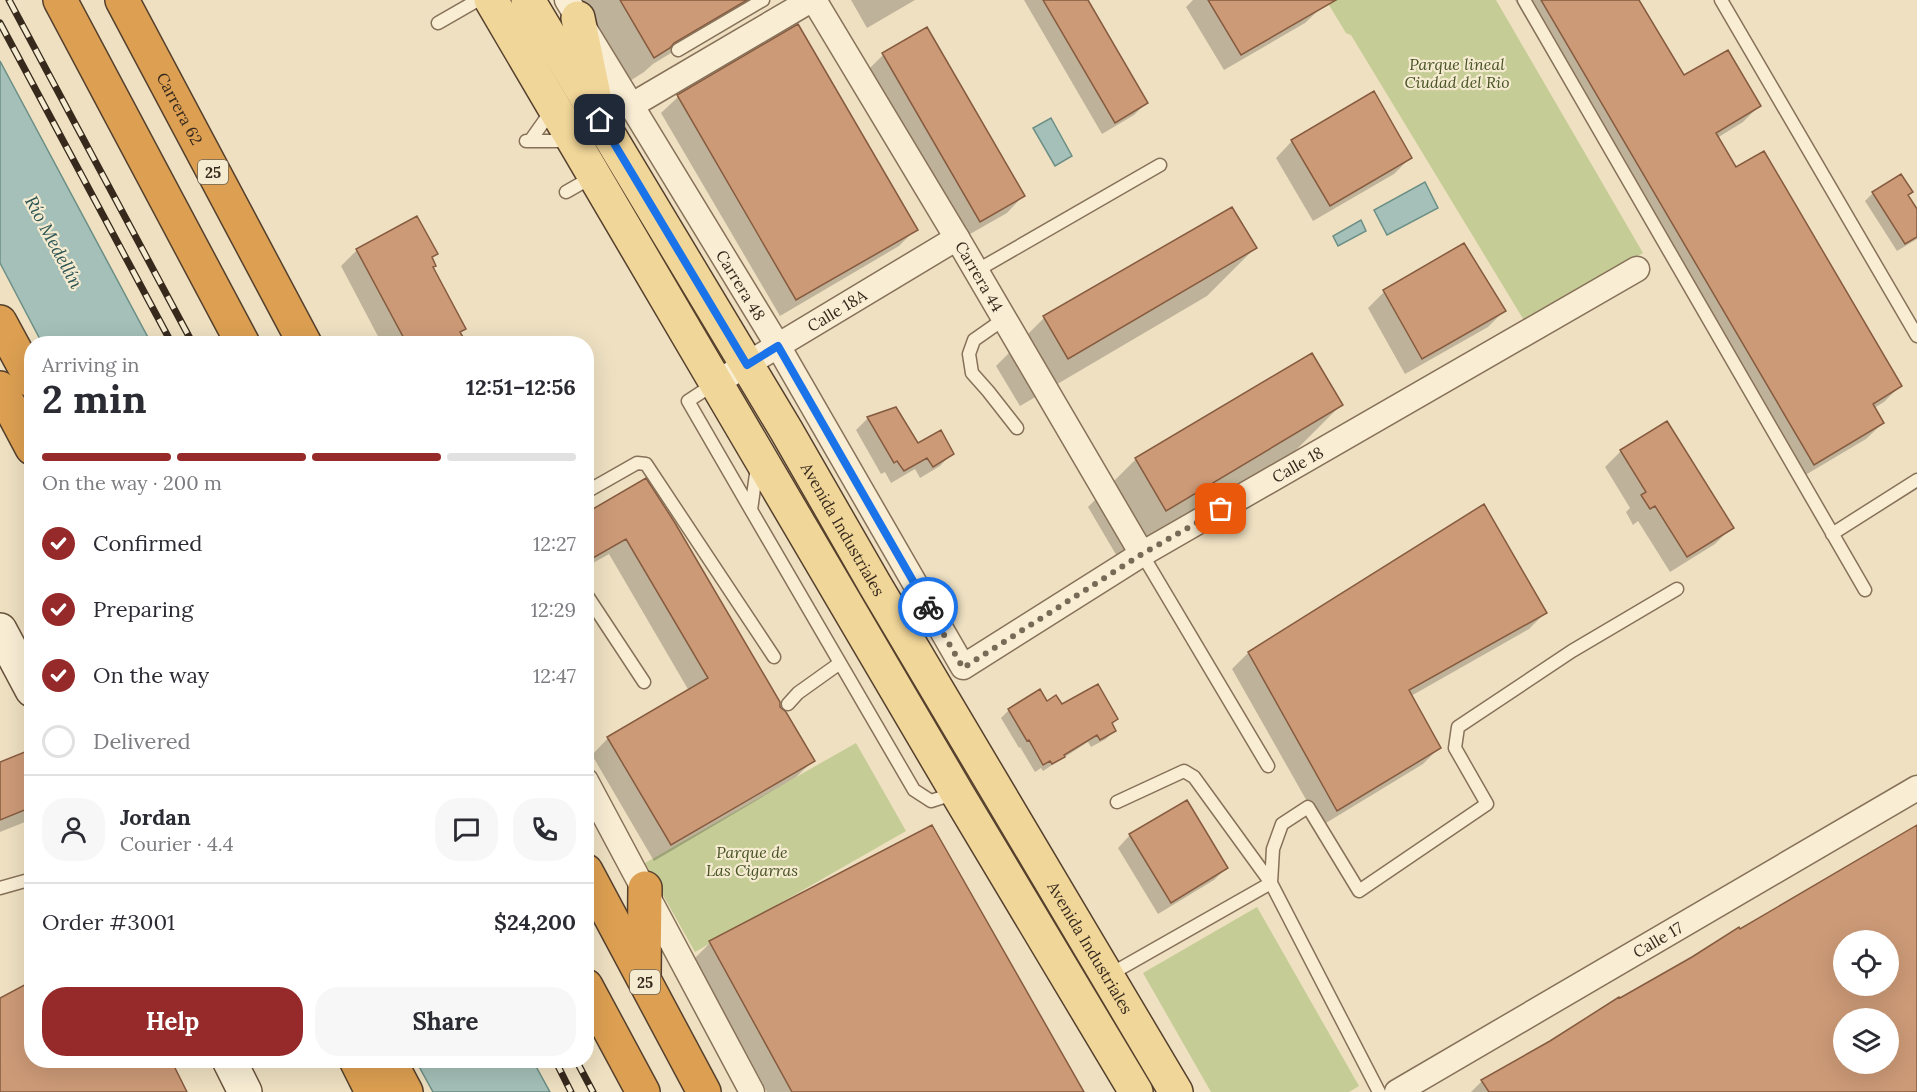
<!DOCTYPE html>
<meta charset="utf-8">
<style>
:root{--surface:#fff;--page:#f7f7f7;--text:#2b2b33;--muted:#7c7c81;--line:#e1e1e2;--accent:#96292a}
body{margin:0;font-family:Lora,serif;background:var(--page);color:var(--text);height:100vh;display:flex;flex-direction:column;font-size:22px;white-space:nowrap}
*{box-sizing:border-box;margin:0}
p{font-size:20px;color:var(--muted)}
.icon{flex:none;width:33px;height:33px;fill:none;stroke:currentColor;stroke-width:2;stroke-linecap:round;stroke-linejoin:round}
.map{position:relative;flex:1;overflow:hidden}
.details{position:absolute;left:24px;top:336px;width:570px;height:732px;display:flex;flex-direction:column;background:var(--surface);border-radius:24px;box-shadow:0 6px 24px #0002}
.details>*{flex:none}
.buttons{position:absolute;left:1833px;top:930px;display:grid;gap:12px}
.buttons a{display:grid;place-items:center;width:66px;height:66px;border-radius:50%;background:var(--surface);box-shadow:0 6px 24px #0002;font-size:30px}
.pin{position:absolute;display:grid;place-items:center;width:51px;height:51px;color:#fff;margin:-26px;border-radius:12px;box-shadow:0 3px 9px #0006}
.courier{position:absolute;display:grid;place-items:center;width:60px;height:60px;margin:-30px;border:4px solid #1a73e8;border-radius:50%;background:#fff;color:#222;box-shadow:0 2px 8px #0007}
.summary em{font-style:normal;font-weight:700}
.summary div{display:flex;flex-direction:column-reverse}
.summary{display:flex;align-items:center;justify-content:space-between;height:102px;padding:0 18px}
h1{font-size:39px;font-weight:700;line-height:45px}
.bar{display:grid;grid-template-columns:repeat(4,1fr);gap:9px 6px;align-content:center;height:72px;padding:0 18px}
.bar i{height:8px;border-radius:4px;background:var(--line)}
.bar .active{background:var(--accent)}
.bar p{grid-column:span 4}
.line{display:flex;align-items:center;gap:15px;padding:0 18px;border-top:2px solid var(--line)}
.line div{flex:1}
.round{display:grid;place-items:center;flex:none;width:63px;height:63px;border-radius:24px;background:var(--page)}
ol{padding:0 18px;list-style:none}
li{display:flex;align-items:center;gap:18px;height:66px}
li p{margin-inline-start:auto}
li .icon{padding:6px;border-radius:50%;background:var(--accent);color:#fff;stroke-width:4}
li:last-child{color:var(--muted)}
li i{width:33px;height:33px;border:3px solid var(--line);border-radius:50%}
.primary-button{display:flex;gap:12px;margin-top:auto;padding:12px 18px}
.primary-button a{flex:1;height:69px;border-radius:24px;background:var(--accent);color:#fff;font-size:24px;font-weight:700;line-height:69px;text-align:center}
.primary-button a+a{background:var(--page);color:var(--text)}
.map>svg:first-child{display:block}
.green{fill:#c5cc95}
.water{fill:#a4c0b8;stroke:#6b8e85;stroke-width:1.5}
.shadow{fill:#0003;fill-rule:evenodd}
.building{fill:#cc9a77;stroke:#865b3f;stroke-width:1.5;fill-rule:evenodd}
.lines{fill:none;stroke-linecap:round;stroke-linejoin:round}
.lane-casing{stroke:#877159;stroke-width:15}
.street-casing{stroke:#877159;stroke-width:27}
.secondary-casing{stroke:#69523c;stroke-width:36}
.primary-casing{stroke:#55402d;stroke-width:36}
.highway-casing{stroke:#55402d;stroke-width:36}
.lane{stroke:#f9eed4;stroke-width:12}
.street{stroke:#f9eed4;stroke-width:24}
.secondary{stroke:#f9eed4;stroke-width:33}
.primary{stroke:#f1d699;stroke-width:33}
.highway{stroke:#dda052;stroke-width:33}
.rail-casing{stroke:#372a1d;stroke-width:7}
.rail{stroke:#f5ebd1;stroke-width:4.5;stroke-dasharray:14;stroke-linecap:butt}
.done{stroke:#776a56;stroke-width:6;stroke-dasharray:0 10.8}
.route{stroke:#1a73e8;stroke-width:8}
.labels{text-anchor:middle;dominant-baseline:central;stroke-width:4.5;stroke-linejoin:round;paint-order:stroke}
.shield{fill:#f5ebd1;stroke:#706453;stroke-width:1.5}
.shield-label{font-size:15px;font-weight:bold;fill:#372a1d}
.park-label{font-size:16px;font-style:italic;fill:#475324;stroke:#f5ebd1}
.street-label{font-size:16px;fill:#372a1d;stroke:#f5ebd1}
.water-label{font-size:18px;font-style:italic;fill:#2c5654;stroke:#f5ebd1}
</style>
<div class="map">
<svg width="1917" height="1092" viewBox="0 0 1917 1092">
<rect width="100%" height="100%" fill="#eee0c1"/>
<!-- green -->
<path class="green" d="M1326,0H1496L1643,253L1525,322L1351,35L1346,33Z
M856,743L906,831L695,952L645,863Z
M1257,907L1359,1086L1349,1092H1211L1143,973Z"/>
<!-- water -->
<path class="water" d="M0,61L151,343H42L0,263Z
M1051,118L1072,156L1055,166L1033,128Z
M1425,182L1438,208L1387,235L1374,210Z
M1361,220L1366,231L1338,246L1333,236Z
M416,1061H533L550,1092H433Z"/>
<!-- shadow -->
<path class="shadow" d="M582,0H758L653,64L644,72L630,81Z
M851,0H915L867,28Z
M1024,0H1086L1146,103L1134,115L1102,134Z
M1193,0H1318L1322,7L1305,23L1224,70L1186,7Z
M1515,0H1638L1683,77L1759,106L1743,122L1717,138L1735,170L1900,386L1884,402L1874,408L1883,423L1866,439L1797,480Z
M797,26L916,229L899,246L780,316L661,113L678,97Z
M883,55L1023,196L1007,213L963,238L867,71Z
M1292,141L1410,158L1394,174L1313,221L1276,158Z
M1873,193L1907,196L1917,212V239L1897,251L1865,201Z
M1255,248L1207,296L1020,406L996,366L1044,318Z
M357,250L436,254L431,259L432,268L464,329L460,333L465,344H382L341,266Z
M1384,292L1504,311L1488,327L1405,374L1368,308Z
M1311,355L1341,405L1293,453L1118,558L1088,507L1135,460Z
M868,418L917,445L952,453L940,466L920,478L915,469L891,483L885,472L881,474L856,430Z
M1621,451L1732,527L1715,544L1670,572L1638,521L1633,525L1626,512L1630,508L1605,467Z
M586,515L674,524L779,708L813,761L796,777L654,861L592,755L608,738L689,691L609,554L586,567Z
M1545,613L1529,629L1411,696L1439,748L1423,764L1321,826L1232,669L1248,653Z
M1047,703L1117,719L1111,725L1114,731L1106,739L1091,747L1088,742L1043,771L1041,768L1035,772L1020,747L1019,748L1001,718L1009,710Z
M32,756V816L25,822L0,832V764Z
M1917,827V1092H1471L1482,1081ZM1844,940H1888V986H1844ZM1844,1018H1888V1064H1844Z
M1130,835L1226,868L1214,880L1158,914L1118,848Z
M710,943L1077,1092H767L694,959Z"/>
<!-- building -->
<path class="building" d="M620,0H747L674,43L670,48L654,58Z
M1043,0H1088L1148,103L1115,123Z
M1208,0H1336L1241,55Z
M1541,0H1639L1684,75L1728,50L1761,106L1716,133L1736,167L1764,151L1902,386L1873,404L1884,423L1814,465Z
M798,24L918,230L796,300L677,95Z
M927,27L1025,196L980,222L882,53Z
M1374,91L1412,158L1330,206L1291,140Z
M1901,174L1913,192L1908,195L1917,209V237L1905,244L1872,192Z
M1232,207L1257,248L1068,359L1043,316Z
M417,216L438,254L432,257L436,266L433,267L466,329L460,332L467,344H407L356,249Z
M1464,243L1506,311L1422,359L1383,290Z
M1312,353L1343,405L1166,511L1135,458Z
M896,407L918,443L941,430L954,454L933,467L927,458L904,471L897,461L894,463L867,417Z
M1667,421L1734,528L1687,557L1655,506L1650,509L1641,495L1646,492L1620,450Z
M646,478L675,523L780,702V707L786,712L815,761L671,845L607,737L708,678L626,539L586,562V513Z
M1484,504L1547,613L1409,690L1441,748L1337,811L1248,652Z
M1098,684L1118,719L1112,723L1116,731L1100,740L1097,735L1064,755L1065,757L1052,764L1050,761L1043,765L1029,740L1027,741L1008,709L1040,689L1047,701L1056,695L1062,704Z
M32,749V807L0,820V762Z
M1187,800L1228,868L1171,903L1129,834Z
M932,825L1084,1092H792L709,941Z
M1917,825V1092H1489L1481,1080L1550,1041L1619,997L1620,998L1692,957L1739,927L1740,929ZM1844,940H1888V986H1844ZM1844,1018H1888V1064H1844Z
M32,981V1060H171L187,1092H0V998Z"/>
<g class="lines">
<defs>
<path id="lane" d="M1524,0L1865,590
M1721,0L1917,336
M438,23L478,0
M678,50L763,0
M526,141H569
M530,141L552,110
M566,192L594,176
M976,271L1160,165
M1004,319L974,340L969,354L972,373L988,391L1017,428
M714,384L688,401L751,510
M757,467L751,510L914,790L931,801L956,793
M586,492L637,463L646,464L774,657
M1832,534L1917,480
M1142,554L1268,766
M586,594L644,682
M788,704L798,693L840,663
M0,888L32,879
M1109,975L1271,883L1194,777L1184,771L1117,802
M1379,1092L1271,883L1273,849L1282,824L1308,807L1359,891L1487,804L1455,748L1458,727L1572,651L1677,589"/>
<g id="street">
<path id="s1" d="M567,0L778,346L963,667L1142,554L1637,269"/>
<path id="s2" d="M814,0L957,238L1142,554"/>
<path d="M639,101L811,0"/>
<path id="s3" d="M716,383L957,238"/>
<path d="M586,781L752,1092"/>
<path id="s4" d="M1397,1092L1917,788"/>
</g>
<path id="secondary" d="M0,630L32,690
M229,1060L245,1092"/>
<g id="primary">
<path d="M491,0L957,793L1136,1092"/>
<path id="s5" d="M528,0L786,430L875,585L1176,1092"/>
<path d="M578,18L594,95"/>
</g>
<g id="highway">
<path d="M60,0L243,344"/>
<path id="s6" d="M122,0L305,344"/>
<path d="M0,322L32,381"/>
<path d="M0,388L32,448"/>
<path d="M586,871L704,1092"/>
<path d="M644,975L645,888"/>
<path d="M586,986L643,1092"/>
<path d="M356,1060L372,1092"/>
<path d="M389,1060L406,1092"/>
</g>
</defs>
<!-- lane casing -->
<use href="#lane" class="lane-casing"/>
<!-- street casing -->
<use href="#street" class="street-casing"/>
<!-- secondary casing -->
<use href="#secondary" class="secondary-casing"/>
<!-- primary casing -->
<use href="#primary" class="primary-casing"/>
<!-- highway casing -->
<use href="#highway" class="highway-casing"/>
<!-- lane -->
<use href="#lane" class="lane"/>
<!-- street -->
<use href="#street" class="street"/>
<!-- secondary -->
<use href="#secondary" class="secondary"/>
<!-- primary -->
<use href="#primary" class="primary"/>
<!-- highway -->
<use href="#highway" class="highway"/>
<defs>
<path id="rail" d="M9,0L193,344
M0,23L172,344
M555,1060L571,1092
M576,1060L593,1092"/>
</defs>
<!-- rail casing -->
<use href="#rail" class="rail-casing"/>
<!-- rail -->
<use href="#rail" class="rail"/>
</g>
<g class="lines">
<!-- done -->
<path class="done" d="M928,607L963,668L1142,554L1221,509"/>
<!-- route -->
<path class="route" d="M600,120L747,365L778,346L928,607"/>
</g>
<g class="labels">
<!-- shield labels -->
<g class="shield">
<rect x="198" y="160" width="30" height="24" rx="4.5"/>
<rect x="630" y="970" width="30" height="24" rx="4.5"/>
</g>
<g class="shield-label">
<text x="213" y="172">25</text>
<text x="645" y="982">25</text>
</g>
<!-- park labels -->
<g class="park-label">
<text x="1457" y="64">Parque lineal<tspan x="1457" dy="18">Ciudad del Rio</tspan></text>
<text x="752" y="852">Parque de<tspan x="752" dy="18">Las Cigarras</tspan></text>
</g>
<!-- street labels -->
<g class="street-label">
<text stroke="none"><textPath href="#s6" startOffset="123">Carrera 62</textPath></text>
<text stroke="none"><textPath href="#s2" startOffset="322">Carrera 44</textPath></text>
<text stroke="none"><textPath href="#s1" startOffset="334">Carrera 48</textPath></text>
<text stroke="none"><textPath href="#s3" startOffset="141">Calle 18A</textPath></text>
<text stroke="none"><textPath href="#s1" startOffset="1167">Calle 18</textPath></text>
<text stroke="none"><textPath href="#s5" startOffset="616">Avenida Industriales</textPath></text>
<text stroke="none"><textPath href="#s4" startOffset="302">Calle 17</textPath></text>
<text stroke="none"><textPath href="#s5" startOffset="1102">Avenida Industriales</textPath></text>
</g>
<!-- water labels -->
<g class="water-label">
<text transform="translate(54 242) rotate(62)">Río Medellín</text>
</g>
</g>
</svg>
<div class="buttons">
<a><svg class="icon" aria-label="locate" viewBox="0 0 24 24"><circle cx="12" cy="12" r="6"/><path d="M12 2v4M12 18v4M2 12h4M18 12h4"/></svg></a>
<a><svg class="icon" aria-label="layers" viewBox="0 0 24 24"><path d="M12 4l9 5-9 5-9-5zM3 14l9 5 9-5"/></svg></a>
</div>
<div class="pin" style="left:1221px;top:509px;background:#ea580c"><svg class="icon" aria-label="bag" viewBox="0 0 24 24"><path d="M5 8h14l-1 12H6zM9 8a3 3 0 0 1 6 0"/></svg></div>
<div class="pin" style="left:600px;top:120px;background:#1f2937"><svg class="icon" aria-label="home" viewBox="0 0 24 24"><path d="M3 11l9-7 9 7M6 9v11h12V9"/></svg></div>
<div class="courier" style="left:928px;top:607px"><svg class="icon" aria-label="bike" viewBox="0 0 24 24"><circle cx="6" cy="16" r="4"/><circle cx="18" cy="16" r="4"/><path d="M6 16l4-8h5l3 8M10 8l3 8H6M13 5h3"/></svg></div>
<section class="details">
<div class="summary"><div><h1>2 min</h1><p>Arriving in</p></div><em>12:51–12:56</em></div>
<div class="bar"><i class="active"></i><i class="active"></i><i class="active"></i><i></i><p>On the way · 200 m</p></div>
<ol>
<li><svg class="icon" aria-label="check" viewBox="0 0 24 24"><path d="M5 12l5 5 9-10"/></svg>Confirmed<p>12:27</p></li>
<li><svg class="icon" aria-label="check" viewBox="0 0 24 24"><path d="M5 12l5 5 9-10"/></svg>Preparing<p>12:29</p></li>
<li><svg class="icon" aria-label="check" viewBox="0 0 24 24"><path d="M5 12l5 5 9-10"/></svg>On the way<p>12:47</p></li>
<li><i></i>Delivered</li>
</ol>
<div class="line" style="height:108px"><a class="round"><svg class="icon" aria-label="person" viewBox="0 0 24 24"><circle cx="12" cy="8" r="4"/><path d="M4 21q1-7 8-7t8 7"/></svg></a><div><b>Jordan</b><p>Courier · 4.4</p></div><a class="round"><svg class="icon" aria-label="chat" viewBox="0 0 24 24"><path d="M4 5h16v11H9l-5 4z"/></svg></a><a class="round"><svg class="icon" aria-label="phone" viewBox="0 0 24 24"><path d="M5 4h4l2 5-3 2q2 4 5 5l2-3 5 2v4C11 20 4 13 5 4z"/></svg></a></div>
<div class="line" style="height:78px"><div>Order #3001</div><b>$24,200</b></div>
<div class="primary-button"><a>Help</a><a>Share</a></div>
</section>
</div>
